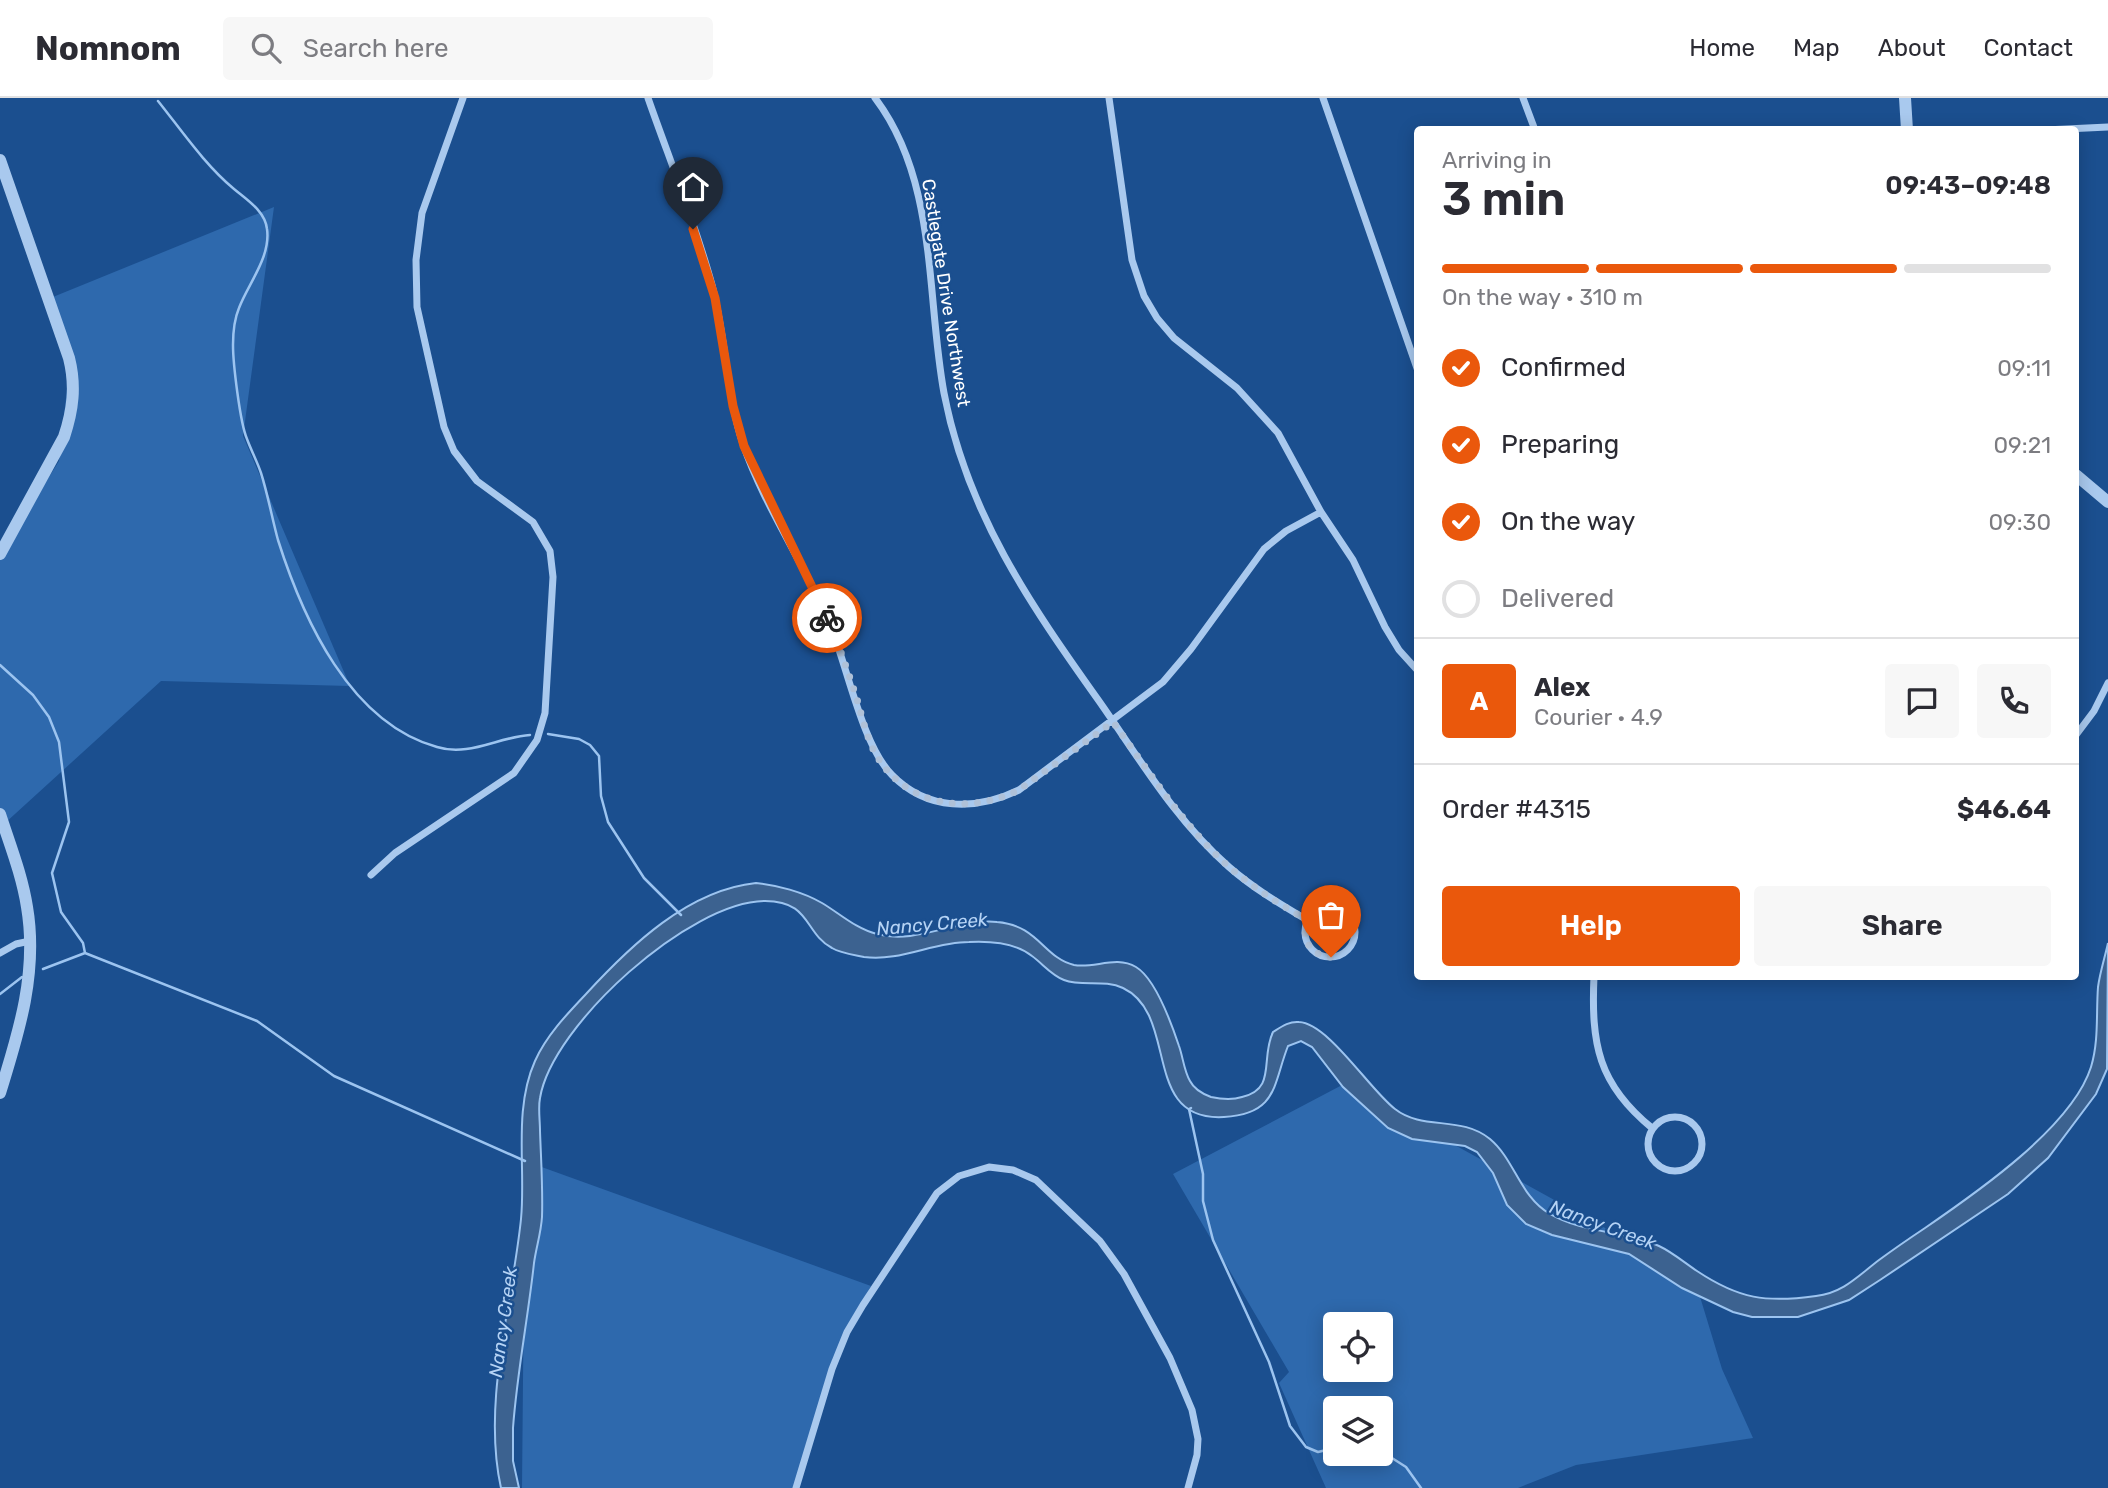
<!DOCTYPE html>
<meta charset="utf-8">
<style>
:root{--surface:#fff;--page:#f7f7f7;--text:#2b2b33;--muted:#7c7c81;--line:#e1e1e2;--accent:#ea580c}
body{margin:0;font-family:Rubik,sans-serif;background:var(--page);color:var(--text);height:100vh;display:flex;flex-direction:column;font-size:26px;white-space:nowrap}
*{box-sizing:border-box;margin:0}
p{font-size:23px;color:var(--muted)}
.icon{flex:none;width:38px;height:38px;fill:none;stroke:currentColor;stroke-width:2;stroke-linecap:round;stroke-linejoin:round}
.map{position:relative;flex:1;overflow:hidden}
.sheet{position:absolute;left:1414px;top:28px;width:665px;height:854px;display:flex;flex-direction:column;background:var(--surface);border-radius:7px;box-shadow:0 4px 18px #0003}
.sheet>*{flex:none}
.tools{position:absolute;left:1323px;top:1214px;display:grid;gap:14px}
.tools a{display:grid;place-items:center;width:70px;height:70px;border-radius:7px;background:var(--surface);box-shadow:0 4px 18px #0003;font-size:35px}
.pin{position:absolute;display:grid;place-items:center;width:60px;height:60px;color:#fff;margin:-72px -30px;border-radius:50% 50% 50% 0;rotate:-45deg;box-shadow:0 0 7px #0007}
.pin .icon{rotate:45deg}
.courier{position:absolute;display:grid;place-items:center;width:70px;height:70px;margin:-35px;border:5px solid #ea580c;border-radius:50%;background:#fff;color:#222;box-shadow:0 2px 9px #0007}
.overview em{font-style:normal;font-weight:600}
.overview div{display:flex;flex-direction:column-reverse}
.overview{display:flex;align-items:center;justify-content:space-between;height:119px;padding:0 28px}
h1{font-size:46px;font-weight:600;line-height:52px}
.bar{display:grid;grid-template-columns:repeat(4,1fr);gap:10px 7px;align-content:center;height:84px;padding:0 28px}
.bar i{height:9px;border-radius:5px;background:var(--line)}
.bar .active{background:var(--accent)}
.bar p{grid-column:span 4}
.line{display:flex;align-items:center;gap:18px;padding:0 28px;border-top:2px solid var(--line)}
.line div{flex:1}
.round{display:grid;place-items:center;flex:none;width:74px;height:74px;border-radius:7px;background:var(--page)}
ol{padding:0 28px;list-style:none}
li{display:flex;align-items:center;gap:21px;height:77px}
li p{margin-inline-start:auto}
li .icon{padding:7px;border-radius:50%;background:var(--accent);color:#fff;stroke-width:4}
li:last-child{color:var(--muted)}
li i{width:38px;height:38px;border:4px solid var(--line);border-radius:50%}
.button{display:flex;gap:14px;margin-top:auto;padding:14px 28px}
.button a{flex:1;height:80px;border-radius:7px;background:var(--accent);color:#fff;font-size:28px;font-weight:600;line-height:80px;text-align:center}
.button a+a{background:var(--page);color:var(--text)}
header{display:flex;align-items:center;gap:42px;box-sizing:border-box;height:98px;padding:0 35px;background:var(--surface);border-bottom:2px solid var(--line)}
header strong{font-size:33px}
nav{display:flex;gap:38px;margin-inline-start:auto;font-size:24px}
.search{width:490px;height:63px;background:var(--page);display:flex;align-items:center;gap:18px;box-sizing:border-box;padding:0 24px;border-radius:7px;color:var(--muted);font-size:26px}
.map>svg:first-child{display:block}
.green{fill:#2e69ad;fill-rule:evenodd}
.water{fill:#3c6290;stroke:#9cc4f0;stroke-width:2}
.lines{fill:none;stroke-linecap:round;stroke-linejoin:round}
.stream{stroke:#9cc4f0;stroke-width:2.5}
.minor{stroke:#a9c9ee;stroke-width:7}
.tertiary{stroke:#a9c9ee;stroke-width:12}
.done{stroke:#afc1d8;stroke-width:7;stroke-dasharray:0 12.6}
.route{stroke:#ea580c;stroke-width:9}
.labels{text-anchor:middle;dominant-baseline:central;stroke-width:5;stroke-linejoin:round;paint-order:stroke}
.street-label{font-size:18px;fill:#fff;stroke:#1b4f8f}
.water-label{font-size:19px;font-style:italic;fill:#b5d3f5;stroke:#1b4f8f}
</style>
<header>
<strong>Nomnom</strong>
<div class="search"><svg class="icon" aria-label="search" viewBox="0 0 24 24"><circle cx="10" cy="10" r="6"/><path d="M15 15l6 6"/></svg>Search here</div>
<nav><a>Home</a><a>Map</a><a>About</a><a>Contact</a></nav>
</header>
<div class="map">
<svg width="2108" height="1390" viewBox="0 0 2108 1390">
<rect width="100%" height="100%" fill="#1b4f8f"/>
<!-- green -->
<path class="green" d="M274,109L243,338L350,588L161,583L4,726L0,715V457L59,363L69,273L48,201Z
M1344,986L1694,1179L1722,1271L1753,1340L1576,1367L1518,1390H1326L1279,1285L1289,1274L1173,1076ZM1335,1227H1381V1272H1335ZM1335,1311H1381V1356H1335Z
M525,1063L871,1188L833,1259L804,1371L794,1390H522Z"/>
<!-- water -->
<path class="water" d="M756,785C777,787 803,794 822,805C839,815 856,831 877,836C917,847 957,820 997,824C1038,827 1044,860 1074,867C1094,871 1116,857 1136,869C1156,881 1172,927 1179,948C1183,959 1184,973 1190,983C1194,991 1203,996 1211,999C1220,1001 1233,1002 1242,999C1277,991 1260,961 1273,934C1281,929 1289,923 1299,924C1328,925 1370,992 1395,1011C1423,1033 1461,1017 1490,1041C1515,1062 1520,1099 1550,1116C1584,1136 1624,1132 1659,1148C1672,1154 1685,1165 1697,1173C1739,1201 1766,1205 1816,1198C1843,1195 1858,1178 1879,1162C1894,1151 1910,1140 1925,1130C1976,1095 2072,1029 2091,969C2099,943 2096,915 2098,889C2100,874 2105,859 2108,845L2107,971L2096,996L2048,1060L2008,1096L1880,1182L1849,1202L1798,1219H1752L1733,1214L1682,1190L1629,1156L1552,1137L1526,1126L1507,1107L1493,1075L1477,1054L1465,1048L1412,1041L1388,1030L1343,989L1312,949L1301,943L1288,948C1273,986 1278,1016 1224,1019C1140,1024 1180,917 1123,890C1104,881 1082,889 1064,882C1051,877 1043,866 1032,858C1016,845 989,843 969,844C933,844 900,864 864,859C855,857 840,855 832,850C804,835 811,803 765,803C690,803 552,927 540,1000C538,1010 540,1022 540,1033C541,1062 543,1091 542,1119C541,1135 536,1150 534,1165C528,1220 517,1275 513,1330V1363L519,1390H501C482,1304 512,1208 521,1121C526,1070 513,1012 535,963C546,938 567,916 586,896C630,848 688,792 756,785Z"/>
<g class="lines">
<!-- stream -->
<path class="stream" d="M158,3C182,33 205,67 234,91C247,102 265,113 267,131C271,159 248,186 239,210C234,222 233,234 233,247C233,265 240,325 247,341C251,352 257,363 261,375C268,397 272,420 278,442C303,521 350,625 437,649C469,659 498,639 530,637
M0,567L33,597L49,619L59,644L69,724L52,775L61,814L83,845L85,855
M548,636L579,641L590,647L599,658L601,698L608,724L644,780L681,817
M43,871L85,855L257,923L334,978L525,1063
M0,896L22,879
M1191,1010L1189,1011L1203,1076V1103L1213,1142L1269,1264L1290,1328L1306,1349L1318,1354L1335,1350
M1381,1353L1406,1369L1421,1390"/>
<!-- minor -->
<path class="minor" d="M648,0C669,60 693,119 710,180C726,234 725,292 743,346C765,411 807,468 832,532C848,572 863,648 892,677C927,713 976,713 1019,692L1163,584L1191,551L1264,451L1286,433L1321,414
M875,0C938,83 926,198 944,295C967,415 1030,506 1099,603C1139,660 1176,723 1229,769C1253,790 1280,806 1307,822
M1109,0L1132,162L1144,198L1157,220L1174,240L1237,290L1278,335L1321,414L1353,462L1385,529L1399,552L1418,573
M1323,0L1418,273
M1523,0L1535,32
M2045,32L2108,29
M2076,637L2094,613L2108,585
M371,777L395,755L514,675L537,642L545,615L553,479L550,453L533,424L477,383L454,353L444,329L417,209L416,162L422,115L463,0
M1305 834a25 25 0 1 1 50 0a25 25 0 1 1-50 0Z
M0,855L16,846L30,843
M1594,878C1591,946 1598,986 1652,1030
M1648 1046a27 27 0 1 1 54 0a27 27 0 1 1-54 0Z
M796,1390L832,1271L847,1234L863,1207L937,1095L959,1078L989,1069L1013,1072L1036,1082L1100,1143L1124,1176L1170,1260L1192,1312L1198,1341L1197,1357L1188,1390"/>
<!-- tertiary -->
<path class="tertiary" d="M1905,0L1907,32
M0,62L69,260C76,288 73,312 64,339L0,456
M2076,377L2108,404
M0,716C10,747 22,777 27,809C38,874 19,934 0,995"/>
</g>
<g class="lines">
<!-- done -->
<path class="done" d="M827,520C839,546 848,574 857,601C862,618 866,637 874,653C903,708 967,718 1019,692L1113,624C1149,673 1182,726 1227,767C1252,789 1279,806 1307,822C1301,842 1310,857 1331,859"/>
<!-- route -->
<path class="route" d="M693,131L715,200L733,308L744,348L827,520"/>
</g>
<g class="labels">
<!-- street labels -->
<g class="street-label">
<text transform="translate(946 195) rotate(81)">Castlegate Drive Northwest</text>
</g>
<!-- water labels -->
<g class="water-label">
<text transform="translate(932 826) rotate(-5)">Nancy Creek</text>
<text transform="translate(1603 1127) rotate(20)">Nancy Creek</text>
<text transform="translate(503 1224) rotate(-82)">Nancy Creek</text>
</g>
</g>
</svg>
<div class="tools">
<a><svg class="icon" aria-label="locate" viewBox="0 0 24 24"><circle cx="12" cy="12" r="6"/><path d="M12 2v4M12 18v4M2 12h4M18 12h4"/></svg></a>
<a><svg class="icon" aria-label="layers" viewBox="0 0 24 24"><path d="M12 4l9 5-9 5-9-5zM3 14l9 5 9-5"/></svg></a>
</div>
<div class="pin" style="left:1331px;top:859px;background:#ea580c"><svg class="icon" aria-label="bag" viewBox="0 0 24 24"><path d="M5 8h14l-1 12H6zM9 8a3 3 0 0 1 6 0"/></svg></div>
<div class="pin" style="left:693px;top:131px;background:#1f2937"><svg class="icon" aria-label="home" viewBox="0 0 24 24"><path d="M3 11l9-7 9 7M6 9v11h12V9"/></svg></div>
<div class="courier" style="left:827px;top:520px"><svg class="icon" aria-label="bike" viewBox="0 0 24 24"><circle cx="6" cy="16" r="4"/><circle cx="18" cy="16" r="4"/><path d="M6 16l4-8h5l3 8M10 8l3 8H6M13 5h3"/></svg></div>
<section class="sheet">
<div class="overview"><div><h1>3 min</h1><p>Arriving in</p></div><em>09:43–09:48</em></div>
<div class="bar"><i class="active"></i><i class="active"></i><i class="active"></i><i></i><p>On the way · 310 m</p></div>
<ol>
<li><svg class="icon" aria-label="check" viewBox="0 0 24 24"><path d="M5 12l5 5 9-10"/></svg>Confirmed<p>09:11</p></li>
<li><svg class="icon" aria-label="check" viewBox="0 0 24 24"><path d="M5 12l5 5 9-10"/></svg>Preparing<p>09:21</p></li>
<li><svg class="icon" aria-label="check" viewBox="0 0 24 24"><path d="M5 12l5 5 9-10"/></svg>On the way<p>09:30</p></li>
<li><i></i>Delivered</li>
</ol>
<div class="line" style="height:126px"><b class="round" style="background:var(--accent);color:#fff">A</b><div><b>Alex</b><p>Courier · 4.9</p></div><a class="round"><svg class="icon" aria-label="chat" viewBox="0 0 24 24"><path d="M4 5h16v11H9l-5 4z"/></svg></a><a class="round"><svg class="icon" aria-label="phone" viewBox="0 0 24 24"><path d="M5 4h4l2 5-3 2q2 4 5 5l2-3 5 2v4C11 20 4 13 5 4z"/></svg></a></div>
<div class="line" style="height:91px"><div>Order #4315</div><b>$46.64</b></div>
<div class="button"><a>Help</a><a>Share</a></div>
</section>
</div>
